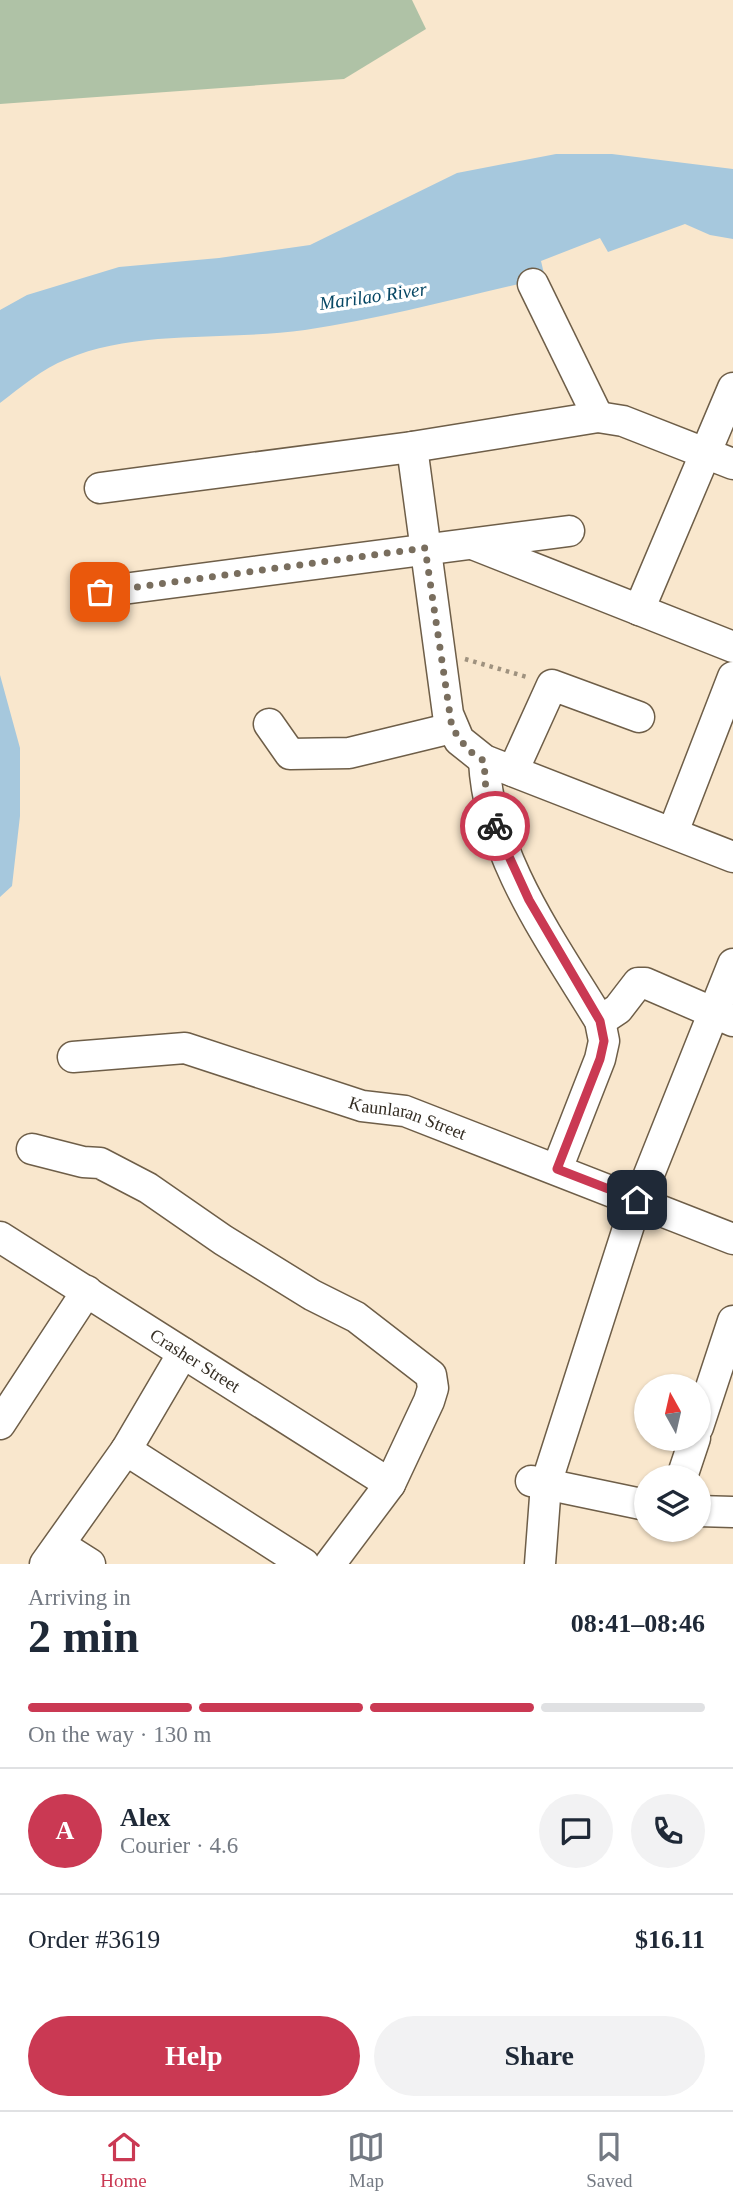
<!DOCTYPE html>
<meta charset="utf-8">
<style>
:root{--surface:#fff;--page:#f2f2f3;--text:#1f2937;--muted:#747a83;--line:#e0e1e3;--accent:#ca3953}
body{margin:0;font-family:Georgia,serif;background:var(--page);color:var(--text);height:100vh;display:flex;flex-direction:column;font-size:26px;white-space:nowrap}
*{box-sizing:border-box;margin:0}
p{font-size:23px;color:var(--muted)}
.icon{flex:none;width:38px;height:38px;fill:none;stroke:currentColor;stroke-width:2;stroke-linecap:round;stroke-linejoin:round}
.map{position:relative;height:1564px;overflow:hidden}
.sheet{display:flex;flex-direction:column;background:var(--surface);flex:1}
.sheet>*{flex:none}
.needle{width:46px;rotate:352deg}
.controls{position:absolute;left:634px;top:1374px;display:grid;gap:14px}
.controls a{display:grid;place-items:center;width:77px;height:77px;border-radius:50%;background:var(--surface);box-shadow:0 2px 5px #0004;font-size:35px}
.pin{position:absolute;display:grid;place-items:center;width:60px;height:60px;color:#fff;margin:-30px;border-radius:14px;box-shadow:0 4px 10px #0006}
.courier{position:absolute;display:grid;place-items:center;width:70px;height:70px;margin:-35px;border:5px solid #ca3953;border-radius:50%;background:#fff;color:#222;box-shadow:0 2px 9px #0007}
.overview em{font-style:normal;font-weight:800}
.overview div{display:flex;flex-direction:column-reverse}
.overview{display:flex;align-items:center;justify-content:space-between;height:119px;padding:0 28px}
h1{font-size:46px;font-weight:800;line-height:52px}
.bar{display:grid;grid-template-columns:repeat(4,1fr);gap:10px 7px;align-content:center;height:84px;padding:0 28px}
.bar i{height:9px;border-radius:5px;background:var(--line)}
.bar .active{background:var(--accent)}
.bar p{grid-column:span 4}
.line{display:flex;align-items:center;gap:18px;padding:0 28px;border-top:2px solid var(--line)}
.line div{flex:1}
.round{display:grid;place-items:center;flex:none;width:74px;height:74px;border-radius:37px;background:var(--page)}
.primary-button{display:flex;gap:14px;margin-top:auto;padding:14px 28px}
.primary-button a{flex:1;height:80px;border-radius:42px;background:var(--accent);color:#fff;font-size:28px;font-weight:800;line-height:80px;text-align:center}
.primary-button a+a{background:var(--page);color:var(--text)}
.tabs{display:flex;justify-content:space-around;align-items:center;height:98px;border-top:2px solid var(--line);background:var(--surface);font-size:19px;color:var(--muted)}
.tabs a{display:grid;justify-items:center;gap:4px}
.tabs .active{color:var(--accent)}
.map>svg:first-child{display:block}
.green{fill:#afc2a6}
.water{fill:#a6c8dd}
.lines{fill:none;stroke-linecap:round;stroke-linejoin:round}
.minor-casing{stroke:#6e5e48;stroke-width:33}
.path{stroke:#9f927f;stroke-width:4.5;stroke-dasharray:3.5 5;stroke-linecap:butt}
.minor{stroke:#fff;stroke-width:30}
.done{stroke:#796e5e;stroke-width:7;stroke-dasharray:0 12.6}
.route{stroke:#ca3953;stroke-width:9}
.labels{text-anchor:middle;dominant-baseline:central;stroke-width:7;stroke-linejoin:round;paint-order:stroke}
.street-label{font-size:18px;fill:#342d23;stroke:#fff}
.water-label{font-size:19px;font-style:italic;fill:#064764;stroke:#fff}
</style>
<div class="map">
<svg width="733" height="1564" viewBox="0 0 733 1564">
<rect width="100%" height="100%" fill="#f9e7cd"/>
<!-- green -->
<path class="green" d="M0,0H412L426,29L344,79L0,104Z"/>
<!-- water -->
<path class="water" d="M556,154H612L733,169V239L710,235L685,224L608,252L600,238L541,261L545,278C465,296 386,318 305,330C230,341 136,329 67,359C42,369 21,387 0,403V310L27,295L119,267L219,258L310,245L457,173Z
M0,675L20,748V816L12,886L0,897Z"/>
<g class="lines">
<defs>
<g id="minor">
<path d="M533,284L598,417"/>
<path d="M412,447L448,714L459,740L484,760L733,857"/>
<path d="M100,488L412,447L598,417L623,421L733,464"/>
<path d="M475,545L733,647"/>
<path d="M100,592L569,531"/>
<path d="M639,610L733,388"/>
<path d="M269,724L290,754L349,753L452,728"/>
<path d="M484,760C488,855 552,942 600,1021L604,1041L600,1059L557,1169"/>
<path d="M513,771L552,685L639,717"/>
<path d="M673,832L733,677"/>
<path d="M600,1021L618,1009L638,983H645L733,1021"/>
<path id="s1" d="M73,1057L185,1048L362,1106L405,1111L733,1239"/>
<path d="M32,1149L83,1162L100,1163L148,1188L223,1240L312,1295L356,1317L431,1375L433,1388L429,1401L390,1484L330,1564"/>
<path id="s2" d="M0,1237L390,1484"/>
<path d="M0,1424L87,1291"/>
<path d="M698,1427L733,1321"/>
<path d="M126,1450L304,1564"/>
<path d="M682,1477L695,1438"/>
<path d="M531,1481L646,1505"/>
<path d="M698,1511L733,1512"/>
<path d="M60,1545L90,1564"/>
<path d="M45,1564L126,1450L183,1353"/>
<path d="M540,1564L546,1484L630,1222L733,964"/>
</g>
</defs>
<!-- minor casing -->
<use href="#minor" class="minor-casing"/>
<!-- path -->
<path class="path" d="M465,659L527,677"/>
<!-- minor -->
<use href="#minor" class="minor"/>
</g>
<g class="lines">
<!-- done -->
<path class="done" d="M100,592L425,548L452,728L468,750L484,761L486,792L495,826"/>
<!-- route -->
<path class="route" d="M495,826L529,900L600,1021L604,1041L600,1059L557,1169L637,1200"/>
</g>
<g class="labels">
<!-- street labels -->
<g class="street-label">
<text stroke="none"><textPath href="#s1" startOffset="346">Kaunlaran Street</textPath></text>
<text stroke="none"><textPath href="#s2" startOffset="231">Crasher Street</textPath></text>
</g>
<!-- water labels -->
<g class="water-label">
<text transform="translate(373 296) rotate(-8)">Marilao River</text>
</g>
</g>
</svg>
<div class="controls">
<a><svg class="needle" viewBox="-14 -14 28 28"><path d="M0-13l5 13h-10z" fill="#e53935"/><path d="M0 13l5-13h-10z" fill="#747a83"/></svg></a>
<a><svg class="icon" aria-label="layers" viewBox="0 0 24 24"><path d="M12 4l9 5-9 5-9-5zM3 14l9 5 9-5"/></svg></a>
</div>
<div class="pin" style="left:100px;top:592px;background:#ea580c"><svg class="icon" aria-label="bag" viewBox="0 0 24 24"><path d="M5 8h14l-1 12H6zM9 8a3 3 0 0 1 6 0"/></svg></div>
<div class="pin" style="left:637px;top:1200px;background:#1f2937"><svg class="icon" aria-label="home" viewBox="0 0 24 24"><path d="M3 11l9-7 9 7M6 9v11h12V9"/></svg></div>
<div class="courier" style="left:495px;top:826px"><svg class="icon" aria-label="bike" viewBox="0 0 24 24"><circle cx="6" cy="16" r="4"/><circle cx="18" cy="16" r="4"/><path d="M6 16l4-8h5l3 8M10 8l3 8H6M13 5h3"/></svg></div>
</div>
<section class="sheet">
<div class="overview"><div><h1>2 min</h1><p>Arriving in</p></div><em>08:41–08:46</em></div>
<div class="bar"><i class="active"></i><i class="active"></i><i class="active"></i><i></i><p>On the way · 130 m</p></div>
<div class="line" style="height:126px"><b class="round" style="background:var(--accent);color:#fff">A</b><div><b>Alex</b><p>Courier · 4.6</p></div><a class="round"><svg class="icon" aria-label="chat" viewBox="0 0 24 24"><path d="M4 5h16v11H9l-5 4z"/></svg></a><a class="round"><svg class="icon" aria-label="phone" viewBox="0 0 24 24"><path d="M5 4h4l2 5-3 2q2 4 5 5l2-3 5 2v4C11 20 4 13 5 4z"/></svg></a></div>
<div class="line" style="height:91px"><div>Order #3619</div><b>$16.11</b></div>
<div class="primary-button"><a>Help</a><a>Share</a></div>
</section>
<nav class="tabs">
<a class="active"><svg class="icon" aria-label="home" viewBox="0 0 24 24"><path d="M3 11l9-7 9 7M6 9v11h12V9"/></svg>Home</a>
<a><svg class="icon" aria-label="map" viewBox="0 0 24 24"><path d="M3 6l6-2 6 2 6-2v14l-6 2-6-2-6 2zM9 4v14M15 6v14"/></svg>Map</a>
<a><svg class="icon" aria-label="saved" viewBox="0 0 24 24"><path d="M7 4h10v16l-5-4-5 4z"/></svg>Saved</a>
</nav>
